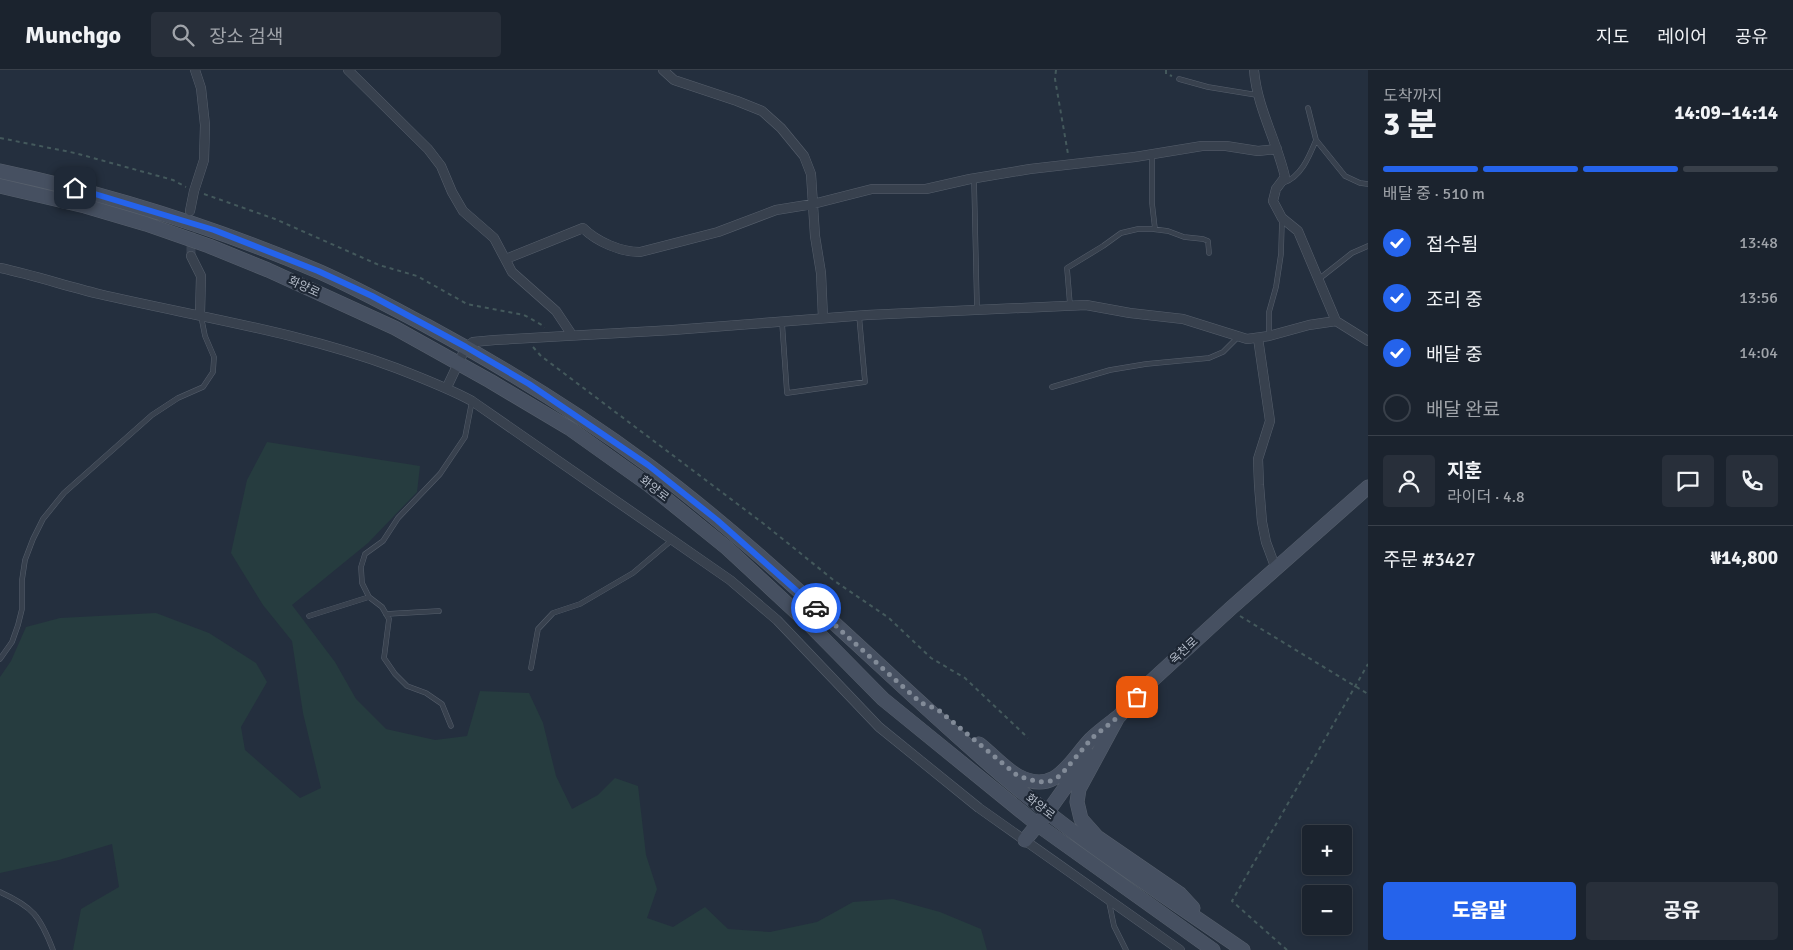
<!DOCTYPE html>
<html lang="ko">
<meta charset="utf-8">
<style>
:root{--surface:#1b232e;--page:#282f3a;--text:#f1f3f6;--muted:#a0a4aa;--line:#39404a;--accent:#2563eb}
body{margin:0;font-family:Signika,"Noto Sans KR",sans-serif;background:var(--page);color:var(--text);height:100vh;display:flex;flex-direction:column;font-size:19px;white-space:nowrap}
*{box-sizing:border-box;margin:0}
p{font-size:16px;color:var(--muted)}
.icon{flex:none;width:28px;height:28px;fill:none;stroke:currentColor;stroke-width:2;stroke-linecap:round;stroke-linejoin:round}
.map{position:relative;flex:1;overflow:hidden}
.details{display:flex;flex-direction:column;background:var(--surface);width:425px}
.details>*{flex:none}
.controls{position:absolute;left:1302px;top:755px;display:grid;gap:10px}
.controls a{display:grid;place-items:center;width:50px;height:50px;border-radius:5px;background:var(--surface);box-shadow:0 2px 8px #0003,0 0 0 1px var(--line);font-size:25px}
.pin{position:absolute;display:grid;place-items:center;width:42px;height:42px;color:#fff;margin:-21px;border-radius:10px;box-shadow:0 2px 8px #0006}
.courier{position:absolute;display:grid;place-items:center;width:50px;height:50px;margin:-25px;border:4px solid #2563eb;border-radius:50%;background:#fff;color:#222;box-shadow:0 1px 6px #0007}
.summary em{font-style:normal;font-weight:800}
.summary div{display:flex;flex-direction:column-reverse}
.summary{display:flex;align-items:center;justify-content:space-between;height:85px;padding:0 15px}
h1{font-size:32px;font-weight:800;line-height:38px}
.bar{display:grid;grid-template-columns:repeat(4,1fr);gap:8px 5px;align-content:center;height:60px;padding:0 15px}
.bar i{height:6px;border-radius:4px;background:var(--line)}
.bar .on{background:var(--accent)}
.bar p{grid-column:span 4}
.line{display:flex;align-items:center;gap:12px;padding:0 15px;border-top:1px solid var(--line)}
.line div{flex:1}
.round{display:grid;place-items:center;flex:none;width:52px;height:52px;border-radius:5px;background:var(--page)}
ol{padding:0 15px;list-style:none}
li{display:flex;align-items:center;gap:15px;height:55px}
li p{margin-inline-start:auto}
li .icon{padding:5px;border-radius:50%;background:var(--accent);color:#fff;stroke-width:4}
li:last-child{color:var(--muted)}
li i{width:28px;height:28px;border:2px solid var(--line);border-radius:50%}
.button{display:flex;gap:10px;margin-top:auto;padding:10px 15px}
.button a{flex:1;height:58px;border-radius:5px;background:var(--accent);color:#fff;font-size:20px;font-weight:800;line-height:58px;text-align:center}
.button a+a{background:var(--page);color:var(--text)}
header{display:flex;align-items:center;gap:30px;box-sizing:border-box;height:70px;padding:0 25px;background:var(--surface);border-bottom:1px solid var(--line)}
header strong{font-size:24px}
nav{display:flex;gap:28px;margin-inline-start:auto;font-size:18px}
.search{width:350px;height:45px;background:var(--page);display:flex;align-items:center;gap:12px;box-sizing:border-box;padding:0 18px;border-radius:5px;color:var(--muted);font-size:19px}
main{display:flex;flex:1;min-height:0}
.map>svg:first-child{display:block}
.green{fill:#263c3f}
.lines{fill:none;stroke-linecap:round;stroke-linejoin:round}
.minor-tunnel{stroke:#3a4453;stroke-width:9;stroke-dasharray:9 4.5;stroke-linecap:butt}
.service-casing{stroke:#565f6c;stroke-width:5.5}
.minor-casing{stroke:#565f6c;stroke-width:10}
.secondary-casing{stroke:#565f6c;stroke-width:15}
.path{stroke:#44595c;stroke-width:2;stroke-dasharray:4 4;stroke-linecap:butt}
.service{stroke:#38414e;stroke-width:4.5}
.minor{stroke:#38414e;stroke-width:9}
.secondary{stroke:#465061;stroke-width:14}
.done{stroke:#828b98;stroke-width:5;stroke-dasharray:0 9}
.route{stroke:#2563eb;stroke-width:6}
.labels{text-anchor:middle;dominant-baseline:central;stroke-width:4.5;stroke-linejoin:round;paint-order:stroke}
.street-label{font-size:12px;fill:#b4bcc9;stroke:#1d2633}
</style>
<header>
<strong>Munchgo</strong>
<div class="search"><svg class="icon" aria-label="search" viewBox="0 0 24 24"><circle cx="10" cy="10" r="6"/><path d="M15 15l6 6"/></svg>장소 검색</div>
<nav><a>지도</a><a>레이어</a><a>공유</a></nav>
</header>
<main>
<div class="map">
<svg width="1368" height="880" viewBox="0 0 1368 880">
<rect width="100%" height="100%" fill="#242f3e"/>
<!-- green -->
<path class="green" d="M267,372L420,396L417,422L368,473L292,535L335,592L356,629L386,659L435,670L467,666L480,621L529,623L543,653L556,706L572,739L598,725L615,708L638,716L646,785L657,819L647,848L673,857L705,837L728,859L770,862L817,852L853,832L893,829L940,842L981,859L987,880H73L81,839L119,817L112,774L59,790L0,803V607L11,591L26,557L60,548L156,543L209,563L256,593L267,612L241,657L245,680L300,728L321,718L303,643L292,571L263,535L231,483L247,410Z"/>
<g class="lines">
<!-- minor-tunnel -->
<path class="minor-tunnel" d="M191,149V186"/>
<defs>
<path id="service" d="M1179,9L1208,17L1257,25
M1308,38L1316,70L1345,106L1360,113L1368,114
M1152,84V133L1155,159
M974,108L977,239
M1283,113C1301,107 1309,87 1316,70
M1319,209L1352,183L1368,176
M1070,235L1067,198L1103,176L1121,163L1138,159H1152L1168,161L1184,167L1203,169L1208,171L1209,183
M782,252L787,323L865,312L859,245
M1269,265V242L1276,217L1281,184L1282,149
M1052,317L1110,300L1146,294L1209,288L1223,282L1239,266
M386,544L439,541
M309,546L369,527
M0,589L12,572L18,555L22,539V510L25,490L33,469L43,449L64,423L152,345L178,328L203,317L213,302L214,287L205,266L201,246
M531,598L538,559L553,543L580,534L633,503L672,470
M451,656L442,634L426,623L407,616L395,604L384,588L389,549L382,537L369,527L362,513L361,497L365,484L383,471L398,448L440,404L465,367L472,331
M0,822C33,837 40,846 53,880
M1109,832L1114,856L1126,880"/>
<path id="minor" d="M348,0L428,79L441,96L452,122L463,141L494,168L512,202L556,241L572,265
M663,0L674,10L737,31L762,41L781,58L804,86L811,104L815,166L821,203L823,248
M1254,0C1257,38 1277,71 1285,107L1276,119L1273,131L1282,148L1298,161L1336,251L1368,271
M190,141L194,121L204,90L205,55L201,18L195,0
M191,186L201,206L200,244
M506,189L583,158C597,172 621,182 640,182L718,162L776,140L813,134L872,119H926L970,109L1030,99L1135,87L1202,76H1226L1258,81L1277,79
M0,198C33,205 66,216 99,224C198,247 300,262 396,298C422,308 448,318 472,331L730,510L777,550L879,657L979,738L1180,880
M1258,268L1270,351L1258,389L1259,415L1262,452L1266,472L1276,499
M447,317L466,277L473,272L495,270L673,260L867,245L1086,235L1130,243L1183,249L1247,269L1269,266L1309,255L1336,251"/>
<path id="secondary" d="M0,101C109,124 217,158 320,202C356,218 391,237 427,256C503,297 578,343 648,395C769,485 876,596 990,695C1067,763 1158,821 1243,880
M0,116L85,136L146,154L209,176L268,200L395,258L490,311L569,358L649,415L727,478L810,555L883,629L1038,755L1213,880
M1112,654L1146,616L1230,539L1368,417
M979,674C991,683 1005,699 1018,706C1056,726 1069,692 1091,669C1099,661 1109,654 1118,647L1079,719L1077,732L1081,749L1097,767L1180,824L1193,838
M1025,770L1047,743L1088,685"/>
</defs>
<!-- service casing -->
<use href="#service" class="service-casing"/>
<!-- minor casing -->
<use href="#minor" class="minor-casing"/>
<!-- secondary casing -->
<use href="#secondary" class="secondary-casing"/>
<!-- path -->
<path class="path" d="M1056,0L1055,9L1068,84
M1166,0V4L1172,6
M0,68L75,83L173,110L186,117
M204,124L275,149L379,195L417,206L467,234L524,245L542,255L544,258
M533,277L541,286L764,454L836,512L889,548L931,588L965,608L1028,668
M1240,546L1368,624
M1287,880L1232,831L1368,594"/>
<!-- service -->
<use href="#service" class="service"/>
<!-- minor -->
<use href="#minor" class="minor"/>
<!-- secondary -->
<use href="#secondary" class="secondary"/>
</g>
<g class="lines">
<!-- done -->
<path class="done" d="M816,538L921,633L937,639L1018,706L1038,712L1050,711L1060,706L1092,668L1118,647L1137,627"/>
<!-- route -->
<path class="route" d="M75,118L214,160L318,201L372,226L466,277L529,314L648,395L717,450L816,538"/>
</g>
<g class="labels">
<!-- street labels -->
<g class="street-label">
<text transform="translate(304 217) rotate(25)">화양로</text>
<text transform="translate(654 419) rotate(38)">화양로</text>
<text transform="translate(1184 581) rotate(-43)">옥천로</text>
<text transform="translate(1040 737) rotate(38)">화양로</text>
</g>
</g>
</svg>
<div class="controls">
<a>+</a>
<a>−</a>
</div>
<div class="pin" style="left:1137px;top:627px;background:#ea580c"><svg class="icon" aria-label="bag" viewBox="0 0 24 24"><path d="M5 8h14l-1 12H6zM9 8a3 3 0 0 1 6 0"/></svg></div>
<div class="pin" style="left:75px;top:118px;background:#1f2937"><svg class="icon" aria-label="home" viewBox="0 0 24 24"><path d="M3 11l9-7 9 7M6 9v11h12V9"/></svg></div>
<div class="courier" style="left:816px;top:538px"><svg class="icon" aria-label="car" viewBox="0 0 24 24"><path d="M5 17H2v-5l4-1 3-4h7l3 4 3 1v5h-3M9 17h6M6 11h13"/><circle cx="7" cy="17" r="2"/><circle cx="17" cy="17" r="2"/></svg></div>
</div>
<section class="details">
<div class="summary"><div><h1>3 분</h1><p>도착까지</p></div><em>14:09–14:14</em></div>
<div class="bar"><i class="on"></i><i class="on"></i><i class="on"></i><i></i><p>배달 중 · 510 m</p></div>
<ol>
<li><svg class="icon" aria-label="check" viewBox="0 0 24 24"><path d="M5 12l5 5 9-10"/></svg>접수됨<p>13:48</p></li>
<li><svg class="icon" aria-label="check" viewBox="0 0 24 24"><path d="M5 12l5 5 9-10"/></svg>조리 중<p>13:56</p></li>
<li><svg class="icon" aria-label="check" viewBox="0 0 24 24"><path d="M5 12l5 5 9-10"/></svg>배달 중<p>14:04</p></li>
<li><i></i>배달 완료</li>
</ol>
<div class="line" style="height:90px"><a class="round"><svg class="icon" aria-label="person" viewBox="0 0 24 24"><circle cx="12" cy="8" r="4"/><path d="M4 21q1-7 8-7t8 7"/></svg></a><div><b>지훈</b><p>라이더 · 4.8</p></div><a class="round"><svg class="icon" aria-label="chat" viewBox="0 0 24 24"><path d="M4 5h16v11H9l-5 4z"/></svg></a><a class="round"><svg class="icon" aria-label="phone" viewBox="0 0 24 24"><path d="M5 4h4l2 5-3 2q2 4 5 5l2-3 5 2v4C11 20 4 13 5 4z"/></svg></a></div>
<div class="line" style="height:65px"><div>주문 #3427</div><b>₩14,800</b></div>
<div class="button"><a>도움말</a><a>공유</a></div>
</section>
</main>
